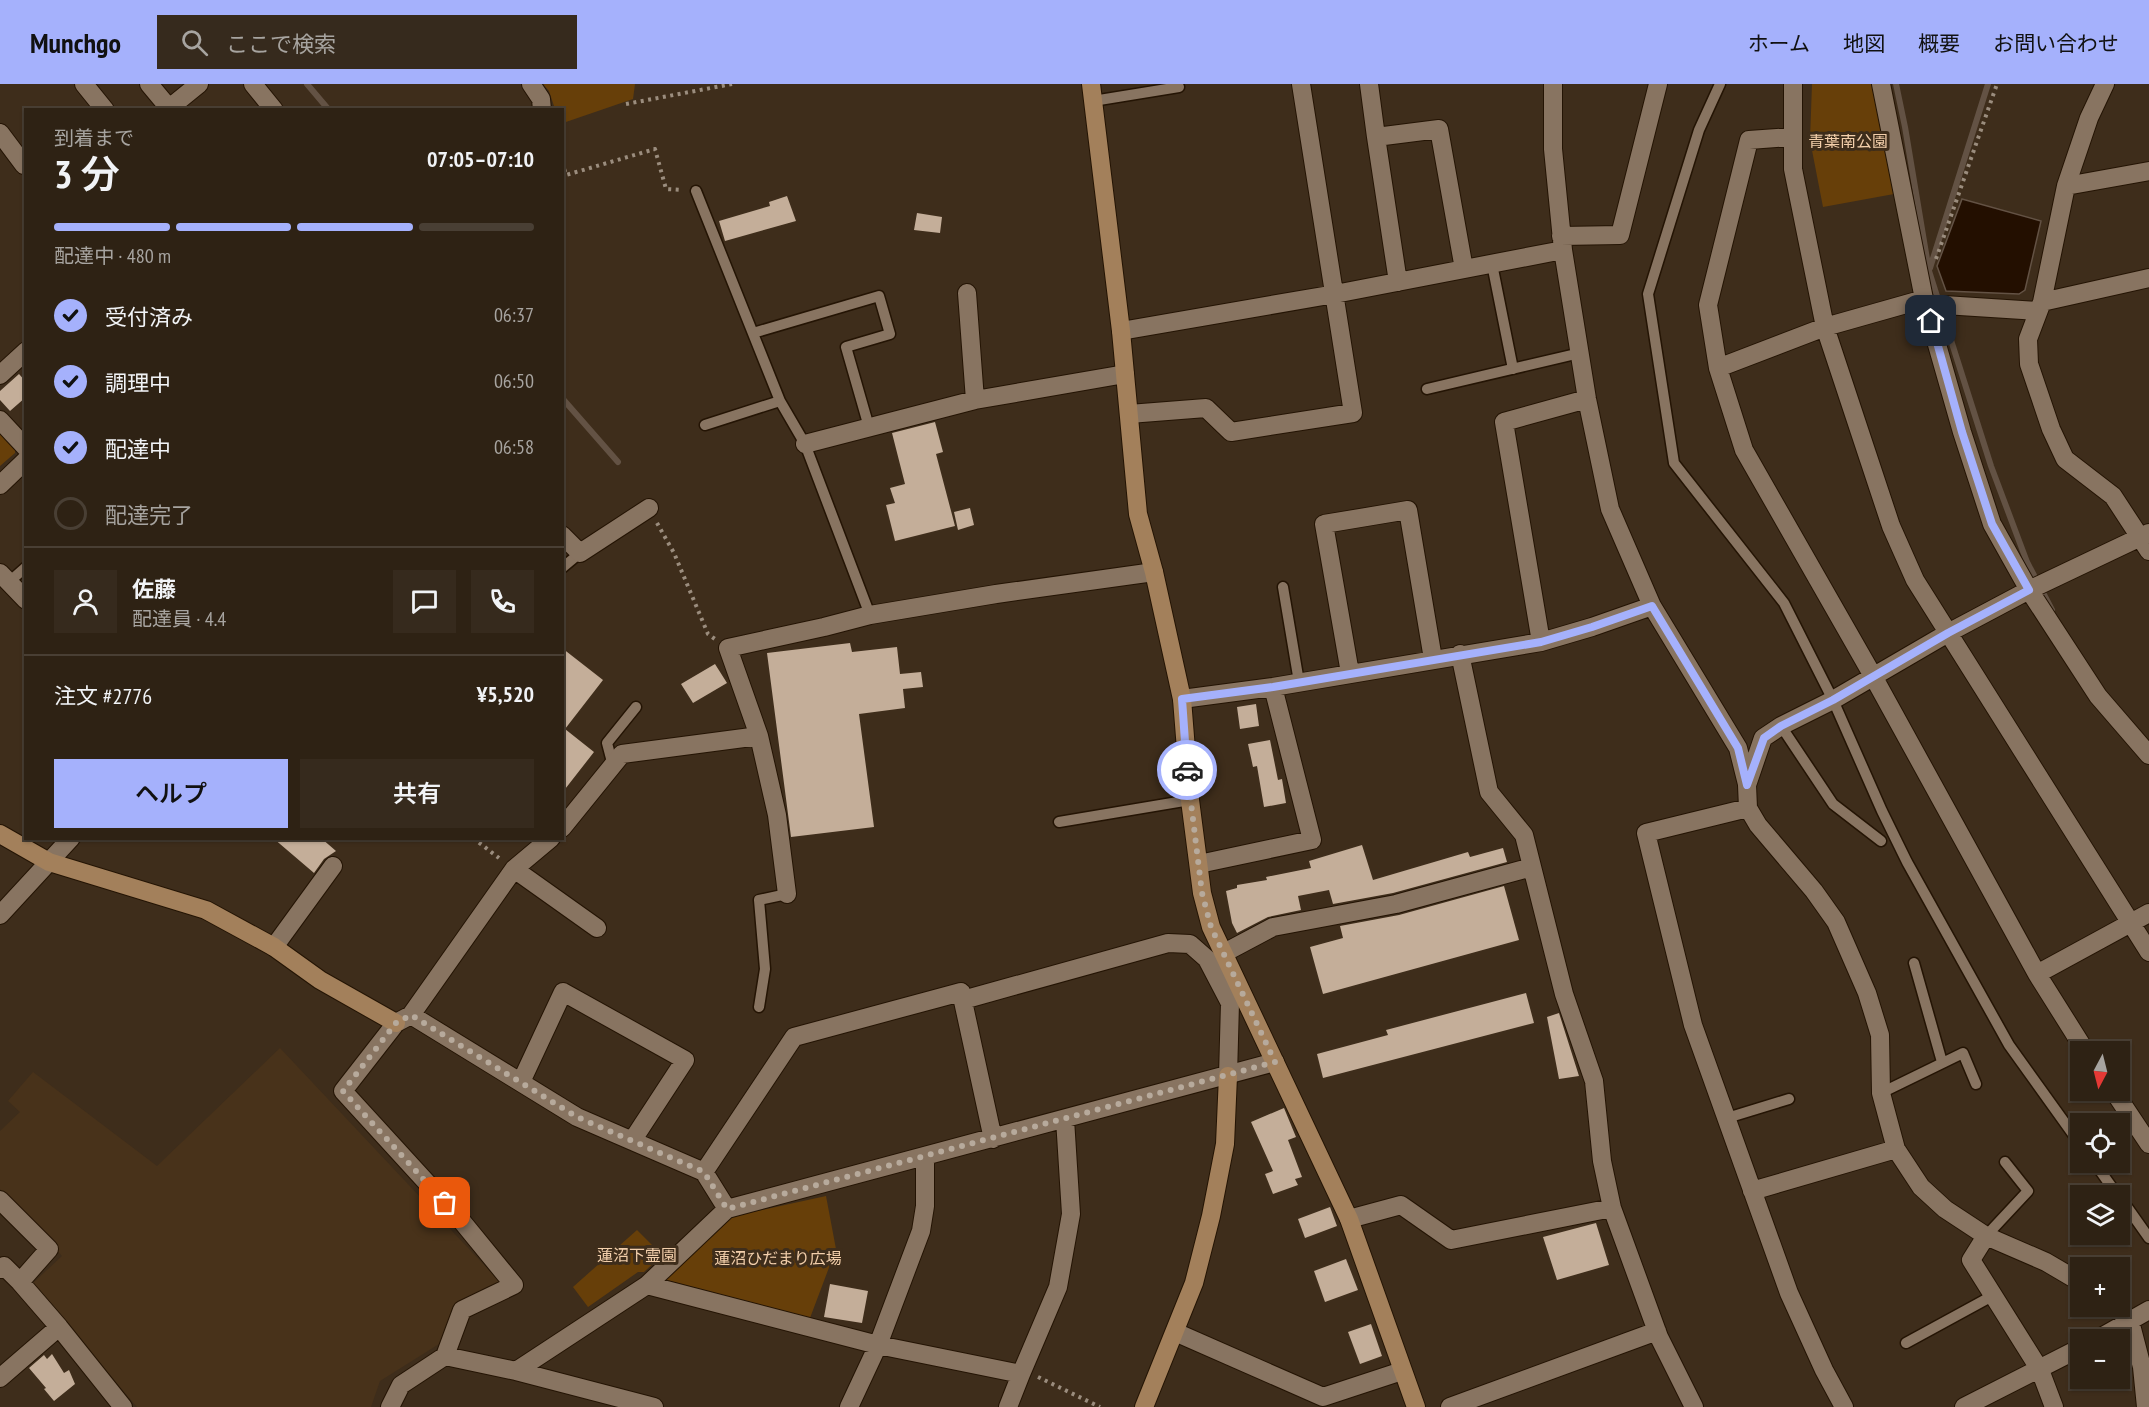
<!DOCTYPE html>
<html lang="ja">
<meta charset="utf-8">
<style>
:root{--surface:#2e2214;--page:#362a1d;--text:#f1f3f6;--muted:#a7a4a0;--line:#493f34;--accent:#a5b1fc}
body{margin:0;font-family:"PT Sans Narrow","Noto Sans JP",sans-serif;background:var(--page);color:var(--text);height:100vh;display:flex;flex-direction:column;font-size:22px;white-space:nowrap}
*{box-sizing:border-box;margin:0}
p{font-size:20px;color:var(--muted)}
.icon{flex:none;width:33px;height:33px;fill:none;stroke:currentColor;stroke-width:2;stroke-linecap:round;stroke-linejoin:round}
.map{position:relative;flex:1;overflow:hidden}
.details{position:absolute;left:24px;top:24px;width:540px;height:732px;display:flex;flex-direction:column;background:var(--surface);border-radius:0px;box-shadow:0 2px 4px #0004,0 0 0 2px var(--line)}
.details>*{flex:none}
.needle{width:39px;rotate:187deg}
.tools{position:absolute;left:2070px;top:957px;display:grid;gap:12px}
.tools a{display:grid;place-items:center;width:60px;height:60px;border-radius:0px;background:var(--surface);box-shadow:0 2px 4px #0004,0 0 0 2px var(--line);font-size:30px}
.pin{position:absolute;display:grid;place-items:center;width:51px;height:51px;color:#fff;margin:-26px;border-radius:12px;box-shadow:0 3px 9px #0006}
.courier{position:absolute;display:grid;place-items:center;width:60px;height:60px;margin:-30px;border:4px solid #a5b1fc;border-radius:50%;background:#fff;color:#222;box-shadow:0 2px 8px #0007}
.headline em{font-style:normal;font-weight:600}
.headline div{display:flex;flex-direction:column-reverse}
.headline{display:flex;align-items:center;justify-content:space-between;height:102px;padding:0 30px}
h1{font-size:39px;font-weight:600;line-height:45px}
.bar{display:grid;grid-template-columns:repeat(4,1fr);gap:9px 6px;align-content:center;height:72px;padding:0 30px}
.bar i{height:8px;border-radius:4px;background:var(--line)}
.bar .current{background:var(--accent)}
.bar p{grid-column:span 4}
.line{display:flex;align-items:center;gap:15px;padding:0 30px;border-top:2px solid var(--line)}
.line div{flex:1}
.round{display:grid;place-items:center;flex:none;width:63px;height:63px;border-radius:0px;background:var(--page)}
ol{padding:0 30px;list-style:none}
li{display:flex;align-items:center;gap:18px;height:66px}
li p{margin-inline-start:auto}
li .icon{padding:6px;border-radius:50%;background:var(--accent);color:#111;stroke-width:4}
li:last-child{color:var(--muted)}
li i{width:33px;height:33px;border:3px solid var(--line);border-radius:50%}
.primary-button{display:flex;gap:12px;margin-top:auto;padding:12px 30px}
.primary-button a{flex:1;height:69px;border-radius:0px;background:var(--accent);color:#111;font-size:24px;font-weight:600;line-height:69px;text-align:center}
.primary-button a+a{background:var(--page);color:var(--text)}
header{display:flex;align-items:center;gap:36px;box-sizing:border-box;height:84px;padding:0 30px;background:var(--accent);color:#111}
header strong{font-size:28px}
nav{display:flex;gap:33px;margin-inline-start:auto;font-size:21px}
.search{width:420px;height:54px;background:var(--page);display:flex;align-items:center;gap:15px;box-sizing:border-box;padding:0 21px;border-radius:0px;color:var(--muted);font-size:22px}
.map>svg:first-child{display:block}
.built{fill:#48321a}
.green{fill:#673f09}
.water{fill:#230f00;stroke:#635244;stroke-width:1.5}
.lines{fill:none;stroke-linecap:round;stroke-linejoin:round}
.stream{stroke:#635244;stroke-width:6}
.building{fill:#c4ae99}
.lane-casing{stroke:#241404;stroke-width:13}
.street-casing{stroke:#241404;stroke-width:20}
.secondary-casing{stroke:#241404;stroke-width:20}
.path{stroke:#9b8d7e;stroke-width:4;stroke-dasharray:3 4.5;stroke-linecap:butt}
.lane{stroke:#887461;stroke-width:10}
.street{stroke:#887461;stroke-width:18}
.secondary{stroke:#a3805b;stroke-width:18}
.done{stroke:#b7aa9c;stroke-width:6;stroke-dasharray:0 10.8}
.route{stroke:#a5b1fc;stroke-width:8}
.labels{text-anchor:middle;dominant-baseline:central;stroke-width:6;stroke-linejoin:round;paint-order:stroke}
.park-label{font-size:16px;fill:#f3cfab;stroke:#3e2d1b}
</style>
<header>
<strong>Munchgo</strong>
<div class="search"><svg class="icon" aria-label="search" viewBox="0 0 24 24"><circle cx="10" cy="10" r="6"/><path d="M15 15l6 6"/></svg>ここで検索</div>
<nav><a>ホーム</a><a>地図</a><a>概要</a><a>お問い合わせ</a></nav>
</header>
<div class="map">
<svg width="2149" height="1323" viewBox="0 0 2149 1323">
<rect width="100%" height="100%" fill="#3e2d1b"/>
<!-- built -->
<path class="built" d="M280,964L501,1199L458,1221L439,1260L380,1297L371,1323H137L32,1200L62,1172L0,1105V1047L20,1028L8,1017L33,988L157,1082Z"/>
<!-- green -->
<path class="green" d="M543,0H635L633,15L563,39L562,26L555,25L549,7Z
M1812,0H1874L1894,110L1823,123L1810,56Z
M0,345L15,361V369L0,382Z
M826,1112L836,1165L810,1234L666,1196L721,1135Z
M637,1146L662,1171L644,1188H638L588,1223L573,1203Z"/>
<!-- water -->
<path class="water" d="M1962,115L2041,137L2025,206L2019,210L1946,207L1937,182Z"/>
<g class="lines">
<!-- stream -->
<path class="stream" d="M307,0L329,26
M1896,0L1905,43L1929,187L1991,382L2027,478L2052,526
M1930,184L1988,0
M562,314L618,378"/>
</g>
<!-- building -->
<path class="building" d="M787,112L796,137L725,157L719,137L770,122L769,118Z
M917,129L942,133L940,149L914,146Z
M19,290L26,298V313L10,327L0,316V307Z
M935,338L943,368L936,370L955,442L895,457L886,421L895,419L890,404L905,400L892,349Z
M970,424L974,441L958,446L954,428Z
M850,559L852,568L897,563L900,590L921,588L923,603L903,605L905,624L859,630L874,743L791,753L767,569Z
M562,564L603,596L565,645L594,668L562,709Z
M715,580L727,599L693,619L681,600Z
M1256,620L1259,642L1240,645L1237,623Z
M1270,656L1278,696L1282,695L1286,719L1264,723L1257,682L1253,683L1248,660Z
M273,754H321L336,767L324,775L314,789Z
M1362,761L1373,796L1468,768L1470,773L1503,764L1507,778L1393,809L1333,820L1329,806L1298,812L1301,826L1268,833L1237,849L1232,839L1226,807L1237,804V801L1267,796L1266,793L1311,784L1309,777Z
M1504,802L1519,856L1323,910L1310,863L1343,854L1340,842L1399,831Z
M1526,909L1534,939L1323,994L1317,970L1388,951L1386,946Z
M1559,929L1579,992L1559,995L1547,933Z
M1284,1024L1296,1053L1288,1056L1302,1093L1295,1095L1298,1101L1273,1110L1265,1090L1273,1087L1251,1038Z
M1330,1123L1337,1142L1305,1154L1298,1135Z
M1596,1139L1609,1181L1557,1196L1543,1153Z
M1346,1175L1358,1206L1325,1218L1314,1187Z
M830,1200L868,1207L862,1239L824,1233Z
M1371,1240L1382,1272L1360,1280L1348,1248Z
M52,1270L64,1289L69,1286L75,1300L54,1317L44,1305L46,1304L29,1284L44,1271L47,1275Z"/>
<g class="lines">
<defs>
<path id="lane" d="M1720,0L1699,46L1648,210L1674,379L1784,519L1833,616L1882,727L1907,778L2009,961L2080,1060
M1093,17L1179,3
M696,107L780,317
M1492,180L1513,285
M753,249L879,212L890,250L846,263L869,343
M1427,305L1580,269
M705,341L780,317L805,360L870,531
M562,484L580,469
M9,498L26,483
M1283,503L1299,598
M1781,642L1833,720L1881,757
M613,682L607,659L636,623
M1059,738L1190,716
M1914,879L1942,978
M759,923L765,885L759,816L787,810
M1881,1009L1963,969L1976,1000
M1727,1034L1789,1015
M2094,1078L2118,1112
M2120,1113L2149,1154
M1986,1152L2028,1107L2005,1078
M1906,1259L1994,1211"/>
<path id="street" d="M84,0L105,26
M149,0L169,24
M253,0L274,26
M531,0L541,15L542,26
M1369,0L1376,53
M1553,0V65L1563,166L1587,315L1610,425L1652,522L1738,664L1747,700
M1793,0V85L1825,243L1891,442L1915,496L2149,868
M1881,0L1924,215L1962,348L1992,440L2029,506L2098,612L2149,671
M2105,0L2089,34L2066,102L2042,218L2028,255L2029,280L2051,345L2065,375L2113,412L2149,467
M167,26L199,0
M0,49L24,81
M1792,53L1749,56L1708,221L1718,284L1744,366L1873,592L2037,890L2086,968
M2066,102L2149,87
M1561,152L1620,151L1658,0
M1398,198L1376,53L1439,45L1464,185
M967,209L975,316
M2042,218L2149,194
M1944,221L2037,227
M1121,247L1335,210L1563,166
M1718,284L1825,243L1924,215
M0,291L26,267
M1129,330L1206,324L1231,348L1353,329L1301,0
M0,336L26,364
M805,360L975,316L1125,290
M0,401L26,376
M562,451L580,469L649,424
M0,489L26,516
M1541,558L1504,338L1587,315
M1460,570L1489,708L1524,751L1564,910L1594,997L1602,1077L1612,1124L1659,1253L1694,1323
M1350,589L1324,440L1408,426L1433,575
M1182,615L1273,603L1541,558L1592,543L1652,522
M759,652L777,731L787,810
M1748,724L1646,749L1693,941L1789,1209L1824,1286L1844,1323
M562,744L622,670L759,652L728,564L824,543L870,531L996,510L1154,488
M1199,780L1312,756L1273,603
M514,785L597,844
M0,831L71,754
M274,863L333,782
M1224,869L1273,843L1396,820L1532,783
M2037,890L2149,829
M963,916L1168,859L1190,860L1207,875L1230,919L1228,992
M411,931L577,1033L704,1088L727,1125
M521,998L563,908L685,976L632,1057
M2113,1006L2149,1060
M704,1088L794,953L961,908L993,1055
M1752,1107L1896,1065
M0,1116L49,1165L20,1198L59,1243L123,1323
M1349,1135L1401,1121L1451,1156L1612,1124
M1986,1152L1971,1176L2040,1286L2054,1323
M0,1185L4,1182L20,1198
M2080,1198L2046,1178L1986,1152L1945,1125L1921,1103L1896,1065L1881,1009L1880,951L1867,909L1836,838L1814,807L1758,741L1748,724L1747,701L1763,654L1781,642L1833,616L1948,549L2029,506L2149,449
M647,1201L878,1261L1021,1290L1058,1203L1071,1130L1065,1035
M2114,1222L2130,1237L2142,1283L2146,1323
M1175,1248L1323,1313L1402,1287
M2096,1256L2149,1226
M445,1272L516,1287L654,1323
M516,1287L647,1201L727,1125L1275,978
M0,1294L59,1243
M390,1323L401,1301L445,1272L462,1226L514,1201L460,1135L343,1007L396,939L411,931L514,785L551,754
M849,1323L878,1261L921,1147L925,1122V1072
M1008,1323L1021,1290
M1450,1323L1657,1247
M1964,1323L2080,1264"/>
<path id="secondary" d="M1091,0L1121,247L1138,430L1154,488L1182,615L1190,716L1202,809L1211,843L1349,1135L1416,1323
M0,750L49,778L206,826L274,863L320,896L396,939
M1144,1323L1194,1199L1211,1132L1225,1060L1228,992"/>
</defs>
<!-- lane casing -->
<use href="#lane" class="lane-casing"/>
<!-- street casing -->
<use href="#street" class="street-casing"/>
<!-- secondary casing -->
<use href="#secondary" class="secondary-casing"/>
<!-- path -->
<path class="path" d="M626,20L732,0
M562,78L566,91L655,65L666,105L682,106
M1936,175L1997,0
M657,439L674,469L708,550L715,555
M473,754L499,774
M1038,1293L1100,1323"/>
<!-- lane -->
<use href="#lane" class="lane"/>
<!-- street -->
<use href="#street" class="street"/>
<!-- secondary -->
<use href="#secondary" class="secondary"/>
</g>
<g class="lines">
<!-- done -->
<path class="done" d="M445,1119L343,1007L396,939L411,931L577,1033L704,1088L727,1125L1275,978L1211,843L1202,809L1187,686"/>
<!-- route -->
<path class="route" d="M1187,686L1182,615L1273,603L1541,558L1592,543L1652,522L1738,664L1747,701L1764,654L1781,642L1833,616L1948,549L2029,506L1992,440L1962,348L1931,237"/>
</g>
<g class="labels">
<!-- park labels -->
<g class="park-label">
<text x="1848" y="57">青葉南公園</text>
<text x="637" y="1171">蓮沼下霊園</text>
<text x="778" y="1174">蓮沼ひだまり広場</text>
</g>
</g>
</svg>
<div class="tools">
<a><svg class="needle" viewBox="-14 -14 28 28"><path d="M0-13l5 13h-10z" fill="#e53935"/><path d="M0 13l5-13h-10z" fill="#a7a4a0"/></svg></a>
<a><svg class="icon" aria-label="locate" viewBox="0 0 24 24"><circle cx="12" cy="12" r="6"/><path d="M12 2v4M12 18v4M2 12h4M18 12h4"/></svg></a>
<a><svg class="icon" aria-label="layers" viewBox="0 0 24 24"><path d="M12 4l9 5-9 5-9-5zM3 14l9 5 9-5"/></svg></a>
<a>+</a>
<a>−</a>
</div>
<div class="pin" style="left:445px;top:1119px;background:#ea580c"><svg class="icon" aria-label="bag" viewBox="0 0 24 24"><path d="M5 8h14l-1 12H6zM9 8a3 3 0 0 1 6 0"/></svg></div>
<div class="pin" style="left:1931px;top:237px;background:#1f2937"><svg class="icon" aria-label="home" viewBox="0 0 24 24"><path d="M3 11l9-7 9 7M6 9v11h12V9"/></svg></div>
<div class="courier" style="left:1187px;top:686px"><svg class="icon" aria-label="car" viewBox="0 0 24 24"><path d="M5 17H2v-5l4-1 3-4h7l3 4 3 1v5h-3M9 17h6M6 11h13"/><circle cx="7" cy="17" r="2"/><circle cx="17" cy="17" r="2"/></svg></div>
<section class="details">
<div class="headline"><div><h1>3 分</h1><p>到着まで</p></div><em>07:05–07:10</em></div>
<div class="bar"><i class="current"></i><i class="current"></i><i class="current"></i><i></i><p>配達中 · 480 m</p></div>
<ol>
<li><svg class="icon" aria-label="check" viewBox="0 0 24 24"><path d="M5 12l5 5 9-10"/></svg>受付済み<p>06:37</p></li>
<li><svg class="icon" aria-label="check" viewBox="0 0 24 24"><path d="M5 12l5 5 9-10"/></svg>調理中<p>06:50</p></li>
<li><svg class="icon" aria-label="check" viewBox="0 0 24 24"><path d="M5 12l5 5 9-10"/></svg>配達中<p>06:58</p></li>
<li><i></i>配達完了</li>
</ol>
<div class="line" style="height:108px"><a class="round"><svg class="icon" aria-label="person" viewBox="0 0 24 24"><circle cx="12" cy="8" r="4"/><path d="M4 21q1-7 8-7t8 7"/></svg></a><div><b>佐藤</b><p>配達員 · 4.4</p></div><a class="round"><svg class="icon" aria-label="chat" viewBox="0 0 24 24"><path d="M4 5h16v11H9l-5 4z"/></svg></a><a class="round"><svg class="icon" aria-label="phone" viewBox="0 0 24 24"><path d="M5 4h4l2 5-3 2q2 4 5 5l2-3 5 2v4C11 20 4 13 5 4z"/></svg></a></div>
<div class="line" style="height:78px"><div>注文 #2776</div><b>¥5,520</b></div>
<div class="primary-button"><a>ヘルプ</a><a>共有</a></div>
</section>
</div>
